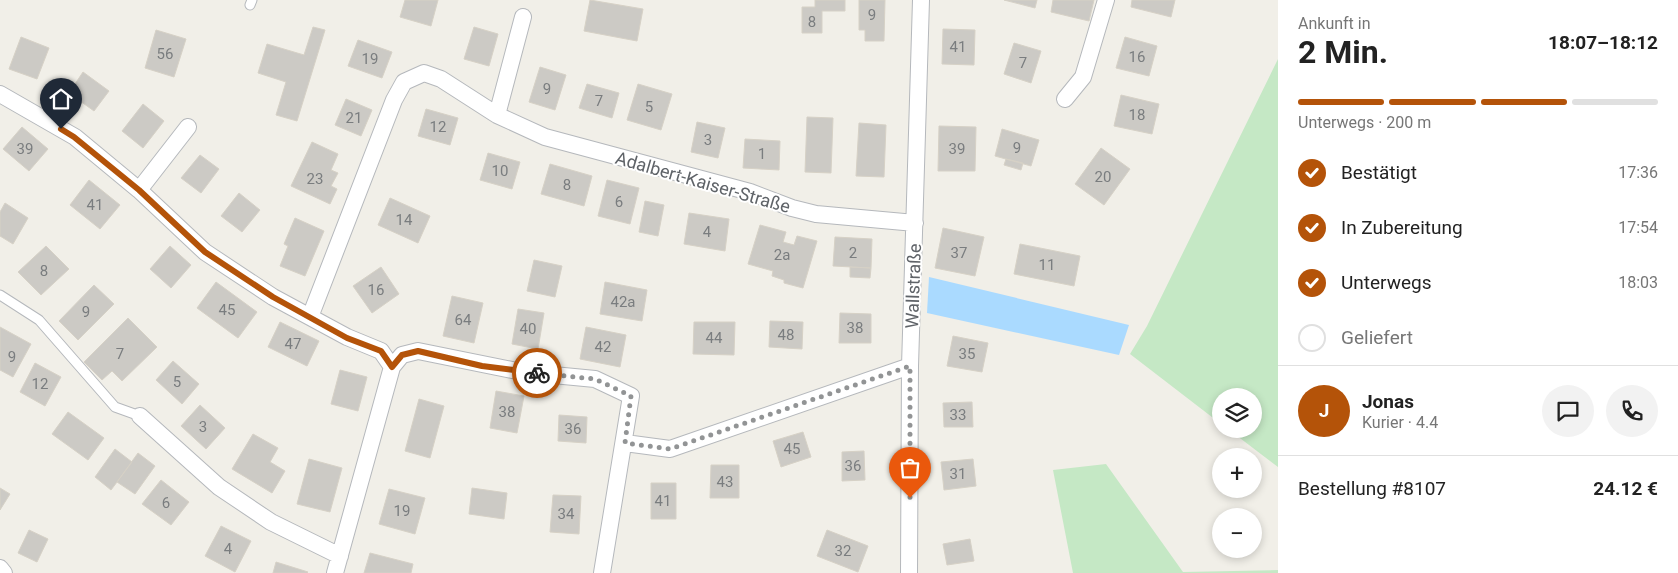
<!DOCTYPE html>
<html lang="de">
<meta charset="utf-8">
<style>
:root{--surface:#fff;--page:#f2f2f2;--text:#222;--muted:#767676;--line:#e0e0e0;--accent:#b45309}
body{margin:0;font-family:Roboto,sans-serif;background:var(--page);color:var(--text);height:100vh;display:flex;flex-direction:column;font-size:19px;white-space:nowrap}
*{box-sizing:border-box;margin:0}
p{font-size:16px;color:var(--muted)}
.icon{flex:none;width:28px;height:28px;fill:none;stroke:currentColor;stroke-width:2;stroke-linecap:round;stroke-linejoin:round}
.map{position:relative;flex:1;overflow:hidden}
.panel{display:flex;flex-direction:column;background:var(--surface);width:400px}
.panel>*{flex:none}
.tools{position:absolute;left:1212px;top:388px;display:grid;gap:10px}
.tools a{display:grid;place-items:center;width:50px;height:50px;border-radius:50%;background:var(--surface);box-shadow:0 2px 8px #0003;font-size:25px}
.pin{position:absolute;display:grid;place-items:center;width:42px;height:42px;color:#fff;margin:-51px -21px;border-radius:50% 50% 50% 0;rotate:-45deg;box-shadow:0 0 5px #0007}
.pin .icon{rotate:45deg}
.courier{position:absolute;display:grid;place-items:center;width:50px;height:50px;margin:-25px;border:4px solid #b45309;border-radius:50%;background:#fff;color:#222;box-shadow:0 1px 6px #0007}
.headline em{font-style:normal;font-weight:700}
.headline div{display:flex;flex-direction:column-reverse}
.headline{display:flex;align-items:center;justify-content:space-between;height:85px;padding:0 20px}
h1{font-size:32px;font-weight:700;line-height:38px}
.bar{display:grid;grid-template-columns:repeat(4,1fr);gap:8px 5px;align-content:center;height:60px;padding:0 20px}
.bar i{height:6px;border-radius:4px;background:var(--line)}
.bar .active{background:var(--accent)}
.bar p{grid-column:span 4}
.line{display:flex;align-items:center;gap:12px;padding:0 20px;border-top:1px solid var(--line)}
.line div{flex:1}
.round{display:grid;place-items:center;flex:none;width:52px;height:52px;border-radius:26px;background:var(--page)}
ol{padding:0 20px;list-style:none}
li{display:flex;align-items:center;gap:15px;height:55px}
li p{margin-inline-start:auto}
li .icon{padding:5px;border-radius:50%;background:var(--accent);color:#fff;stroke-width:4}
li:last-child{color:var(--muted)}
li i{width:28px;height:28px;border:2px solid var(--line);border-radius:50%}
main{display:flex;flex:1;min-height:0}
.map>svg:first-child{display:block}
.green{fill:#c5e8c5}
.water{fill:#aadaff}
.building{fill:#cccac5;stroke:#d6d1c6}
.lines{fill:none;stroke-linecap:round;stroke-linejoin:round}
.lane-casing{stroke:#b5b8bc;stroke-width:11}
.street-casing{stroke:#b5b8bc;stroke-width:18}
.lane{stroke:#fff;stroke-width:9}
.street{stroke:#fff;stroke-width:16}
.done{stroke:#929495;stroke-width:5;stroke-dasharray:0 9}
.route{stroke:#b45309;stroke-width:6}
.labels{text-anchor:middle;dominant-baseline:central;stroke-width:4;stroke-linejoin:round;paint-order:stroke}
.number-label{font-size:15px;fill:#7a7d7f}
.street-label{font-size:18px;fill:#5f6368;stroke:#fff}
</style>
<main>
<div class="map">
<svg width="1278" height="573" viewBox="0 0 1278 573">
<rect width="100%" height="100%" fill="#f1efe8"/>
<!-- green -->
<path class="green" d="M1278,59V467L1228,429H1254V396H1221V424L1130,354L1147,326Z
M1106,464L1183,572L1278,570V573H1073L1053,470Z"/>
<!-- water -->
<path class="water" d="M929,277L1129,325L1119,355L927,313Z"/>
<!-- building -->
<path class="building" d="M405,0H438L431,26L400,17Z
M590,0L643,9L637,41L584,31Z
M815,0H845V11H822V33H802V7H815Z
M859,0H885L884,41H865V30H859Z
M1004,0H1037L1035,8Z
M1053,0H1094L1089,21L1051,12Z
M1132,0H1175L1171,17L1131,7Z
M313,27L325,30L297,121L276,115L286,82L258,73L267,44L304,55Z
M474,27L498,34L489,66L464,59Z
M943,29L975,30L974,65L942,64Z
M156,30L186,39L174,77L145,68Z
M21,37L49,48L37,79L9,69Z
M1125,37L1157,46L1149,76L1116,68Z
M358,40L392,52L382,78L348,66Z
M1014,43L1041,51L1031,83L1004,74Z
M540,67L566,75L555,110L529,102Z
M83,72L109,91L94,111L69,93Z
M587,84L619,93L612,118L579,108Z
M638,84L672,94L661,130L627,120Z
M1121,95L1159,104L1152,134L1114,126Z
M346,99L372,110L361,136L335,125Z
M143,104L164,121L143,148L122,131Z
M426,109L458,118L450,145L418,136Z
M807,117L833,118L831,173L805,172Z
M697,122L725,128L718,158L691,152Z
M859,123L886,125L884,177L856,176Z
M939,126L976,127L975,171H938Z
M22,127L48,149L29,171L3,149Z
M1002,129L1039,140L1031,166L995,156Z
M745,139L780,141L779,170L743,168Z
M312,142L338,154L331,170L338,173L331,186L337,189L330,204L291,186Z
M1101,148L1130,169L1104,205L1075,184Z
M488,153L520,162L512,189L480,180Z
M200,155L219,169L201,193L181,178Z
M1006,159L1023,163L1021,170L1004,165Z
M550,164L592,176L584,206L541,194Z
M89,180L120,205L100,229L70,205Z
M607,180L639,188L630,224L598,216Z
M239,193L260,210L242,232L221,216Z
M390,198L430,216L418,243L378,225Z
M645,201L664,205L658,236L639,232Z
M5,203L28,218L13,244L0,236V212Z
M689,213L729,219L725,251L684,244Z
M295,218L324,231L305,276L280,266L288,246L284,244Z
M760,225L786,232L783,242L794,245L797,236L817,241L803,288L784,283V280L772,276L773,271L748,264Z
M943,228L984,237L975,276L935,268Z
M835,237L872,239L871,268L833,266Z
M1020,244L1080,256L1074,286L1014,274Z
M46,246L69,269L41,295L18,272Z
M170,246L191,265L171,288L150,269Z
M534,260L562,266L555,297L527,291Z
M381,267L399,294L372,313L353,286Z
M850,267L871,268L870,278L850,277Z
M216,282L257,312L238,338L197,308Z
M605,282L647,290L642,321L600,314Z
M94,285L114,304L78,340L59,321Z
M452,296L483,303L474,343L443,336Z
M518,309L544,313L538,349L512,344Z
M840,313L871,314V343H839Z
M128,318L157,347L122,381L112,371L102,380L84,362Z
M770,321L803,322L802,349L769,347Z
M280,322L319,341L307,366L268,347Z
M694,322H735L734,355L693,354Z
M0,327L31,344L13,377L0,370Z
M586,327L626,335L620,367L580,359Z
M953,336L988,343L982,372L947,366Z
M173,361L199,384L182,404L156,380Z
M35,363L61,377L45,406L20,392Z
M340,370L367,377L358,411L331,404Z
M496,391L524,396L517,433L490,428Z
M419,399L444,406L430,458L405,451Z
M972,402L973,427H944L943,403Z
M200,405L225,428L206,449L181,426Z
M68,412L104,438L88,460L52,434Z
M559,415L587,417L586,443L558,441Z
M803,432L811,457L781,467L773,441Z
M253,434L278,448L270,462L285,471L272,493L232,469Z
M115,449L132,462L111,490L95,477Z
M864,451L865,480L842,481V452Z
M138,453L155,466L135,494L117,482Z
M309,459L342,468L330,512L297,504Z
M973,459L976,486L944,490L941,462Z
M711,465H739V498H710Z
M161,480L189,502L171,525L142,504Z
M651,483H676V519H651Z
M0,488L10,494L0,510Z
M472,488L507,493L504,519L469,514Z
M389,489L425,498L415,534L379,524Z
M553,495L581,496L579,534L550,532Z
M221,526L251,541L235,572L205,556Z
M29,530L48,539L37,562L18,553Z
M827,530L868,546L858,572L817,556Z
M970,539L974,561L947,565L943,544Z
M370,553L413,564L411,573H364Z
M276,562L308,572L307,573H273Z"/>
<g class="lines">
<defs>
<path id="lane" d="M250,5L252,0
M0,295L39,320L115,407L140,416"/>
<path id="street" d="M0,94L75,137L139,190L205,252L273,297L347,337L381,351L392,367L402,355L418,351L522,372L595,379L631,396L602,573
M1065,99L1083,77L1106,0
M497,115L523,17
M139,190L188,127
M310,317L394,100L404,82L424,73L441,79L497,115L545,137L750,192L792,208L816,214L915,223
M140,416L219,487L271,522L340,556
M625,443L670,449L910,366
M0,568L4,573
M335,573L392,367
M909,573L910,366L921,0"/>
</defs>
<!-- lane casing -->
<use href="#lane" class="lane-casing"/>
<!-- street casing -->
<use href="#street" class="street-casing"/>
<!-- lane -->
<use href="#lane" class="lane"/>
<!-- street -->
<use href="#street" class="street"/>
</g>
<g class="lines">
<!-- done -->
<path class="done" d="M537,373L595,379L631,396L625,443L670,449L910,366V498"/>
<!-- route -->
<path class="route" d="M61,129L74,137L139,190L205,252L273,297L347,338L381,351L392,367L402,355L418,351L482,366L537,373"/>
</g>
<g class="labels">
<!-- number labels -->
<g class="number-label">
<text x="872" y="15">9</text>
<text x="812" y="22">8</text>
<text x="958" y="47">41</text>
<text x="165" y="54">56</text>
<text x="1137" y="57">16</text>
<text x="370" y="59">19</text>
<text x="1023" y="63">7</text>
<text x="547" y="89">9</text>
<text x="599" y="101">7</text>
<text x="649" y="107">5</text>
<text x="1137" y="115">18</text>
<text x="354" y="118">21</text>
<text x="438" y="127">12</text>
<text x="708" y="140">3</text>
<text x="1017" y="148">9</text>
<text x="25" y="149">39</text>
<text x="957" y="149">39</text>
<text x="762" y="154">1</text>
<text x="500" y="171">10</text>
<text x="1103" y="177">20</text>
<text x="315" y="179">23</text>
<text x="567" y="185">8</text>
<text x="619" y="202">6</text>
<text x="95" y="205">41</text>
<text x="404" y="220">14</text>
<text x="707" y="232">4</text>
<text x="853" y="253">2</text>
<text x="959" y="253">37</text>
<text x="782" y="255">2a</text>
<text x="1047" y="265">11</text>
<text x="44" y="271">8</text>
<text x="376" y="290">16</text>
<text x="623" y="302">42a</text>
<text x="227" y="310">45</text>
<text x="86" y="312">9</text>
<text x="463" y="320">64</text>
<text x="855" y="328">38</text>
<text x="528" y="329">40</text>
<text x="786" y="335">48</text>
<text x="714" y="338">44</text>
<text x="293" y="344">47</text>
<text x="603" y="347">42</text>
<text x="120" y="354">7</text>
<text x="967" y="354">35</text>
<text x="12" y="357">9</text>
<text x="177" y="382">5</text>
<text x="40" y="384">12</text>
<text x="507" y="412">38</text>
<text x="958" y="415">33</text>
<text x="203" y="427">3</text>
<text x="573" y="429">36</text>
<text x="792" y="449">45</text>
<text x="853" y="466">36</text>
<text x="958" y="474">31</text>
<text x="725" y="482">43</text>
<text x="663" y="501">41</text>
<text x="166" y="503">6</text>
<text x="402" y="511">19</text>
<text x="566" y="514">34</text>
<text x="228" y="549">4</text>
<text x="843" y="551">32</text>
</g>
<!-- street labels -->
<g class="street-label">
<text transform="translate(703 182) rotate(16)">Adalbert-Kaiser-Straße</text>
<text transform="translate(913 286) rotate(-88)">Wallstraße</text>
</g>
</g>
</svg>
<div class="tools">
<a><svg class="icon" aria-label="layers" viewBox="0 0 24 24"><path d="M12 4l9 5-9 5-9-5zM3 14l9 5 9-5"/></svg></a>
<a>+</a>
<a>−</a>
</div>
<div class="pin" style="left:910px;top:498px;background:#ea580c"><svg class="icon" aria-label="bag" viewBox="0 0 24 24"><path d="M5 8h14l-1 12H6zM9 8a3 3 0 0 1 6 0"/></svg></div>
<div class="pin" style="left:61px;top:129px;background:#1f2937"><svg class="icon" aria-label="home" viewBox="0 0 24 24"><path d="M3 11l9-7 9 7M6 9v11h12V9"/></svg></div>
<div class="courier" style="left:537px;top:373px"><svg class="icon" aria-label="bike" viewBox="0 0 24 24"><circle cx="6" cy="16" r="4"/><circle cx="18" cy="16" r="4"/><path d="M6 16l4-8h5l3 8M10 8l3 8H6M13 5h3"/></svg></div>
</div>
<section class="panel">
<div class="headline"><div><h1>2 Min.</h1><p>Ankunft in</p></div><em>18:07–18:12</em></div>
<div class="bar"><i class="active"></i><i class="active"></i><i class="active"></i><i></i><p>Unterwegs · 200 m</p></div>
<ol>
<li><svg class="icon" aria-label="check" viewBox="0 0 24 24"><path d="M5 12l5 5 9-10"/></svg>Bestätigt<p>17:36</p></li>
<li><svg class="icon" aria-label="check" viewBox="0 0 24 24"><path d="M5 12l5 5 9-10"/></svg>In Zubereitung<p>17:54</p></li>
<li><svg class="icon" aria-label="check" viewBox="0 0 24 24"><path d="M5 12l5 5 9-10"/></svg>Unterwegs<p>18:03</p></li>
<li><i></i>Geliefert</li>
</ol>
<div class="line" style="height:90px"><b class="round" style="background:var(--accent);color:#fff">J</b><div><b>Jonas</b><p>Kurier · 4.4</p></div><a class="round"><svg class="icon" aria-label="chat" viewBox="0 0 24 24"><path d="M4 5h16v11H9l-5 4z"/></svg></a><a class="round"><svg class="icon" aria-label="phone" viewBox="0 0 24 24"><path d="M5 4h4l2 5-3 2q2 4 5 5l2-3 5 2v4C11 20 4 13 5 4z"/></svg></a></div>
<div class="line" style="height:65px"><div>Bestellung #8107</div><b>24.12 €</b></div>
</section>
</main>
